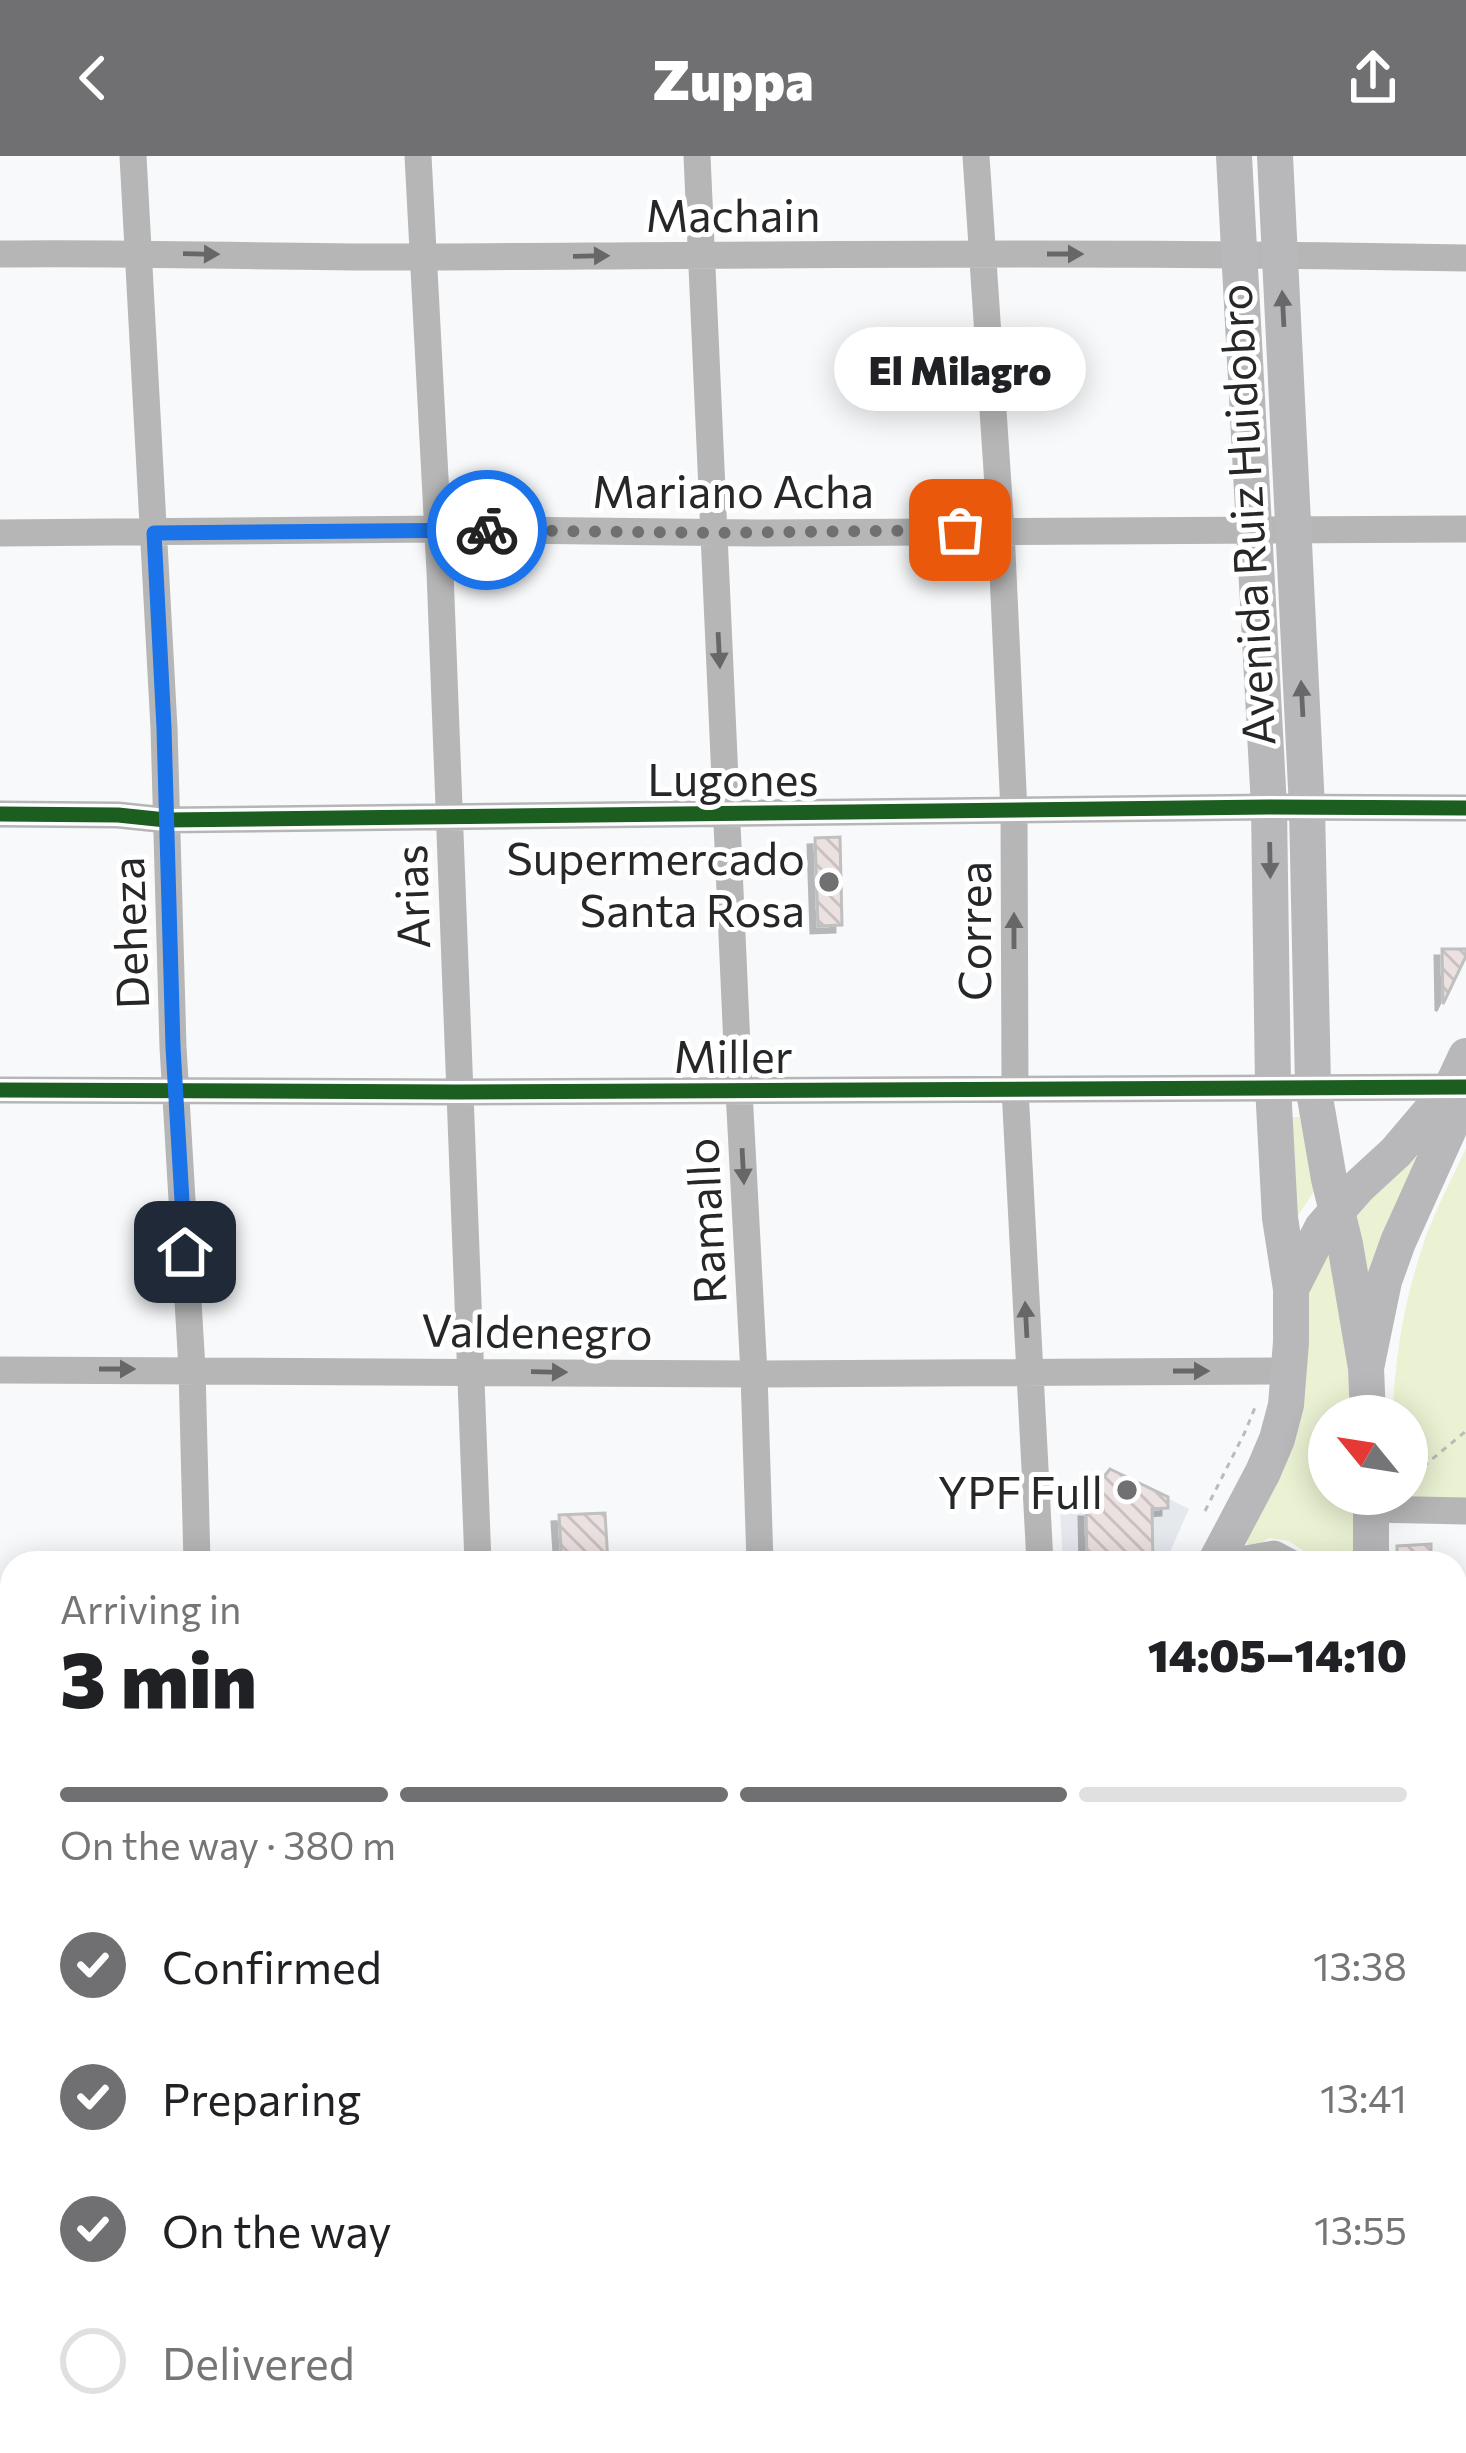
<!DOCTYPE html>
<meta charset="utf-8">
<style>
:root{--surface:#fff;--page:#f6f6f6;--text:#202124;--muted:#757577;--line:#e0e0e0;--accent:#707072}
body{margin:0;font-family:Commissioner,sans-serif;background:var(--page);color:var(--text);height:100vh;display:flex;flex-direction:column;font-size:45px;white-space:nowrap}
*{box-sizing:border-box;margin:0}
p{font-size:39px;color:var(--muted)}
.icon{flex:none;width:66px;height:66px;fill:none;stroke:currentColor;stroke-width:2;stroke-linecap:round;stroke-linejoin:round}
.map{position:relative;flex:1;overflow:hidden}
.details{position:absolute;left:0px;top:1395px;width:1467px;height:903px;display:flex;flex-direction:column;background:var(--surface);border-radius:36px 36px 0 0;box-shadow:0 6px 30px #0003}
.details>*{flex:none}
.needle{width:78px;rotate:300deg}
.buttons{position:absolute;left:1308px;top:1239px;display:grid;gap:24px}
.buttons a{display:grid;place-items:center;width:120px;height:120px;border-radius:50%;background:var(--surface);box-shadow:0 6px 30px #0003;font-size:60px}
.pin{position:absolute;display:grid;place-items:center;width:102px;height:102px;color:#fff;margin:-51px;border-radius:24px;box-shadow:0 6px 18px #0006}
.courier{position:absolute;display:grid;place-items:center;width:120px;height:120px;margin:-60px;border:9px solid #1a73e8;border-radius:50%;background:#fff;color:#222;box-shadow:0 3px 15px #0007}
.bubble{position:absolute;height:84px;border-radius:42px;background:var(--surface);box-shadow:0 6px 30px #0003;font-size:39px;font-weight:800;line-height:84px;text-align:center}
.overview em{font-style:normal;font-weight:800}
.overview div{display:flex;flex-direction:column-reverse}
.overview{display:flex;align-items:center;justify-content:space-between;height:204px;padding:0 60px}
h1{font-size:78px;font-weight:800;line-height:90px}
.bar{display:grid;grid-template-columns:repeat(4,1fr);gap:18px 12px;align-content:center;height:144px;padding:0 60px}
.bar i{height:15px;border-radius:9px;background:var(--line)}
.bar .current{background:var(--accent)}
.bar p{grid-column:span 4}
ol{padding:0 60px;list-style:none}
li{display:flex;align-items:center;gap:36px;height:132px}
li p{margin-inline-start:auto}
li .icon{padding:12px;border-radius:50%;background:var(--accent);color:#fff;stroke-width:4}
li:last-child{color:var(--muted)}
li i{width:66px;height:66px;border:6px solid var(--line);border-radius:50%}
header{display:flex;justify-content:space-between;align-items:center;height:156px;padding:0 60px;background:var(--accent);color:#fff;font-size:54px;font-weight:800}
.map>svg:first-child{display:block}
.built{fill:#e5e9ee}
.green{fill:#eaf2d3}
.building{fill:url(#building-back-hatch);stroke:#c0c0c1;stroke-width:3;filter:url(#shadow)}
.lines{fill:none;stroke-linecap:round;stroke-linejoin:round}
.path{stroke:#babbbb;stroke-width:3;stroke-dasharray:6 6;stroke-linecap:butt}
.minor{stroke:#b6b6b6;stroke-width:27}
.major{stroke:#b8b8ba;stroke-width:36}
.cycleway-casing{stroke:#fff;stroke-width:22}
.cycleway{stroke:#1b5e20;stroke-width:15}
.oneway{fill:#676768}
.oneway2{fill:#68686a}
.done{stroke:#707072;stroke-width:12;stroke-dasharray:0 21.6}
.route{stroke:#1a73e8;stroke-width:15}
.poi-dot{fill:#707072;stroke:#fff;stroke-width:4.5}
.labels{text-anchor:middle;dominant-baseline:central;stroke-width:10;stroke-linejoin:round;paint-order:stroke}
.street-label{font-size:45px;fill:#262728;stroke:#fff}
.poi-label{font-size:45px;fill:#262728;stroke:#fff;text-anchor:end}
</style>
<header><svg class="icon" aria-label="back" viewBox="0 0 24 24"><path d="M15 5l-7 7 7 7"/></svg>Zuppa<svg class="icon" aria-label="share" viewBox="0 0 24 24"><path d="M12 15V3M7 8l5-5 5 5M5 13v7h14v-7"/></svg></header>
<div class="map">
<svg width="1466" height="2297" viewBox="0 0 1466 2297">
<defs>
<pattern id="building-back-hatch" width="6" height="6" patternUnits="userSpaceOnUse" patternTransform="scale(3)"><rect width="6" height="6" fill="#ebe1e0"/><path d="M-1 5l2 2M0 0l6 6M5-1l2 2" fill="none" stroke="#c9c1c0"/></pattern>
<filter id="shadow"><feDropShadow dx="-7" dy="7" stdDeviation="0" flood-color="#0004"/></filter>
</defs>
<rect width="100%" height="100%" fill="#f8f9fb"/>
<!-- built -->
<path class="built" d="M1110,1313L1189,1353L1165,1407H1063L1060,1355L1102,1354L1099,1327Z"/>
<!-- green -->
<path class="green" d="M1285,961H1300L1315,1034L1295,1064Z
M1443,964L1374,1114L1366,1118L1351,1058Z
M1466,992V1343L1402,1340L1398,1338H1407V1260H1393C1394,1201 1405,1142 1424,1086C1435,1054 1452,1023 1466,992Z
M1331,1093L1355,1260H1329V1338H1356V1407H1321L1289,1385L1269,1382L1254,1392H1248L1247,1385L1279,1318L1310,1120Z
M1455,1518H1466V1855L1455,1846Z
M12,1681V2286H1455V1939L1466,1944V2297H0V1683Z"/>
<!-- building -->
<path class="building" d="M840,681L842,769L818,770L815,682Z
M1442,793H1466V800L1443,848Z
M1110,1313L1168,1341V1352L1152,1353L1153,1407H1087L1086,1354H1103L1099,1327Z
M605,1357L608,1407H562L559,1359Z
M1431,1388V1407H1397V1390Z"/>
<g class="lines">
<!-- path -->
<path class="path" d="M1407,1328L1413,1319L1466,1275
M1205,1355L1245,1276L1256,1249
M0,1675L12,1673
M0,1873L12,1854
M1455,1935L1466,1939
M0,2029L12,2038
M0,2032L7,2053L0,2079
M0,2129L12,2137
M1455,2209L1466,2217
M1455,2274L1466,2258
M108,2286L109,2297
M1447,2286L1442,2292L1449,2297
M158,2297L160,2286
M328,2297L335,2286"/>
<!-- minor -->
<path class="minor" d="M133,0L164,572L173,891L192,1213L197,1407
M418,0L440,416L478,1407
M697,0L739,935L754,1218L760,1407
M976,0L1001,374L1014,656L1015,933L1040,1407
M0,98C143,96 285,102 428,101C774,99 1120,95 1466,102
M0,377L438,373L755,377L1466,373
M0,658L118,659L166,664L1269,651L1466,652
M0,934L458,936L1460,931
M0,1214L754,1218L1289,1215
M1371,1353L1466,1355
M1224,1407L1274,1398L1291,1407
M1455,1493L1466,1494
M0,1745L12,1743
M1455,2170L1466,2167
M0,2279L25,2297
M589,2286L600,2297
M528,2297L536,2286
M649,2297L657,2286"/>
<!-- major -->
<path class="major" d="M1275,0L1307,652L1313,930L1329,1023L1345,1088L1366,1212
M1291,1133L1322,1072L1358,1031L1396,996L1452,930L1466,900
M1368,1260L1366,1212L1384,1125L1398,1086L1453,964L1452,930
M1215,1407L1263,1316L1277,1283L1286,1249L1291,1186V1133L1280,1062L1273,930L1269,651L1234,0
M1371,1407V1338
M0,1539L12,1538
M0,1644L12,1643
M1455,1894L1466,1900"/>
<defs>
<path id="cycleway" d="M0,658L118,659L166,664L1269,651L1466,652
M0,934L458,936L1466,931"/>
</defs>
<!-- cycleway casing -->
<use href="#cycleway" class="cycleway-casing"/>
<!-- cycleway -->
<use href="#cycleway" class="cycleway"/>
</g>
<!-- one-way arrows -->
<defs><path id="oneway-solid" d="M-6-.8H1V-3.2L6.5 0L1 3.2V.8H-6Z" transform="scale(3)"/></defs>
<g class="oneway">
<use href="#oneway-solid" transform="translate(201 98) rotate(1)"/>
<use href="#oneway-solid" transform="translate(1065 98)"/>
<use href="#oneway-solid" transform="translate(591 100) rotate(-1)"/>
<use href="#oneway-solid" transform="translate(719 494) rotate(87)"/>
<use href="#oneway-solid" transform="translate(1014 775) rotate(-90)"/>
<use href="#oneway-solid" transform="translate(743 1010) rotate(87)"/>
<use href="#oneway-solid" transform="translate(1026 1164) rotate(-93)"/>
<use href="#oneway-solid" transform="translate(117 1213)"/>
<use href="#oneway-solid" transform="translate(1191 1215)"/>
<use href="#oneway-solid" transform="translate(549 1216) rotate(1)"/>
</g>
<g class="oneway2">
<use href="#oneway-solid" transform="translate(1283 153) rotate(-93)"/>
<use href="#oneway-solid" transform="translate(1302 543) rotate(-93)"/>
<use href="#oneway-solid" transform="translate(1270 704) rotate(89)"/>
</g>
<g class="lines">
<!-- done -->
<path class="done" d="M487,374L714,377L960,374"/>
<!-- route -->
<path class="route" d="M185,1096L173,891L164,572L154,377L487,374"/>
</g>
<!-- markers -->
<g class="poi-dot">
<circle cx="829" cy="726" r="12"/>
<circle cx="1127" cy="1334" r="12"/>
</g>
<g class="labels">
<!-- street labels -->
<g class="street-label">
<text x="733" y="57">Machain</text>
<text x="733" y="333">Mariano Acha</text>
<text transform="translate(1245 359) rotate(-93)">Avenida Ruiz Huidobro</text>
<text x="733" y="621">Lugones</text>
<text transform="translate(410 741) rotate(-92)">Arias</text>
<text transform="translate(972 775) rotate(-90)">Correa</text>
<text transform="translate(128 777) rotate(-92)">Deheza</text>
<text x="733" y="898">Miller</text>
<text transform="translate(704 1065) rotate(-93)">Ramallo</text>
<text transform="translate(537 1174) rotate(1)">Valdenegro</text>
</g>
<!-- poi labels -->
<g class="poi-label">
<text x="805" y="700">Supermercado<tspan x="805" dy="52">Santa Rosa</tspan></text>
<text x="1103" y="1334">YPF Full</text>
</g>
</g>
</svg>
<div class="buttons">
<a><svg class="needle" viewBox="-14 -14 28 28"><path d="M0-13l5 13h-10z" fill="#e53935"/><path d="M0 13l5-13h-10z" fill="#757577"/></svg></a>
</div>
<div class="pin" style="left:960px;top:374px;background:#ea580c"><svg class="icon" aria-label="bag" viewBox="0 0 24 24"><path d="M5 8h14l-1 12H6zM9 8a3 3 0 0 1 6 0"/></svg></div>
<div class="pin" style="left:185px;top:1096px;background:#1f2937"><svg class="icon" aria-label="home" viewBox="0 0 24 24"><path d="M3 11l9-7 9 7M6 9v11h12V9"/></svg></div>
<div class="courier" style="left:487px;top:374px"><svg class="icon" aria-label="bike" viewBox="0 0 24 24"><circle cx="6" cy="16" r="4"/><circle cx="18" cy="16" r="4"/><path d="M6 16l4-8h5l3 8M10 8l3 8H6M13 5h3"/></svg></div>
<div class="bubble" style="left:834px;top:171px;width:252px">El Milagro</div>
<section class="details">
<div class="overview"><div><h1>3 min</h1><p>Arriving in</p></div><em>14:05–14:10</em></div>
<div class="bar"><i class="current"></i><i class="current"></i><i class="current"></i><i></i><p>On the way · 380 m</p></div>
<ol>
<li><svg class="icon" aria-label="check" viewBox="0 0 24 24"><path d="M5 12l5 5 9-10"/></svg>Confirmed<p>13:38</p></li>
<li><svg class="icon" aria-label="check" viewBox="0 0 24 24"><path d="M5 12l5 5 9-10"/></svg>Preparing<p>13:41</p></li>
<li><svg class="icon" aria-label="check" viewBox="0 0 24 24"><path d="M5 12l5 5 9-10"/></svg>On the way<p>13:55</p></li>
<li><i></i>Delivered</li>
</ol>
</section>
</div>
